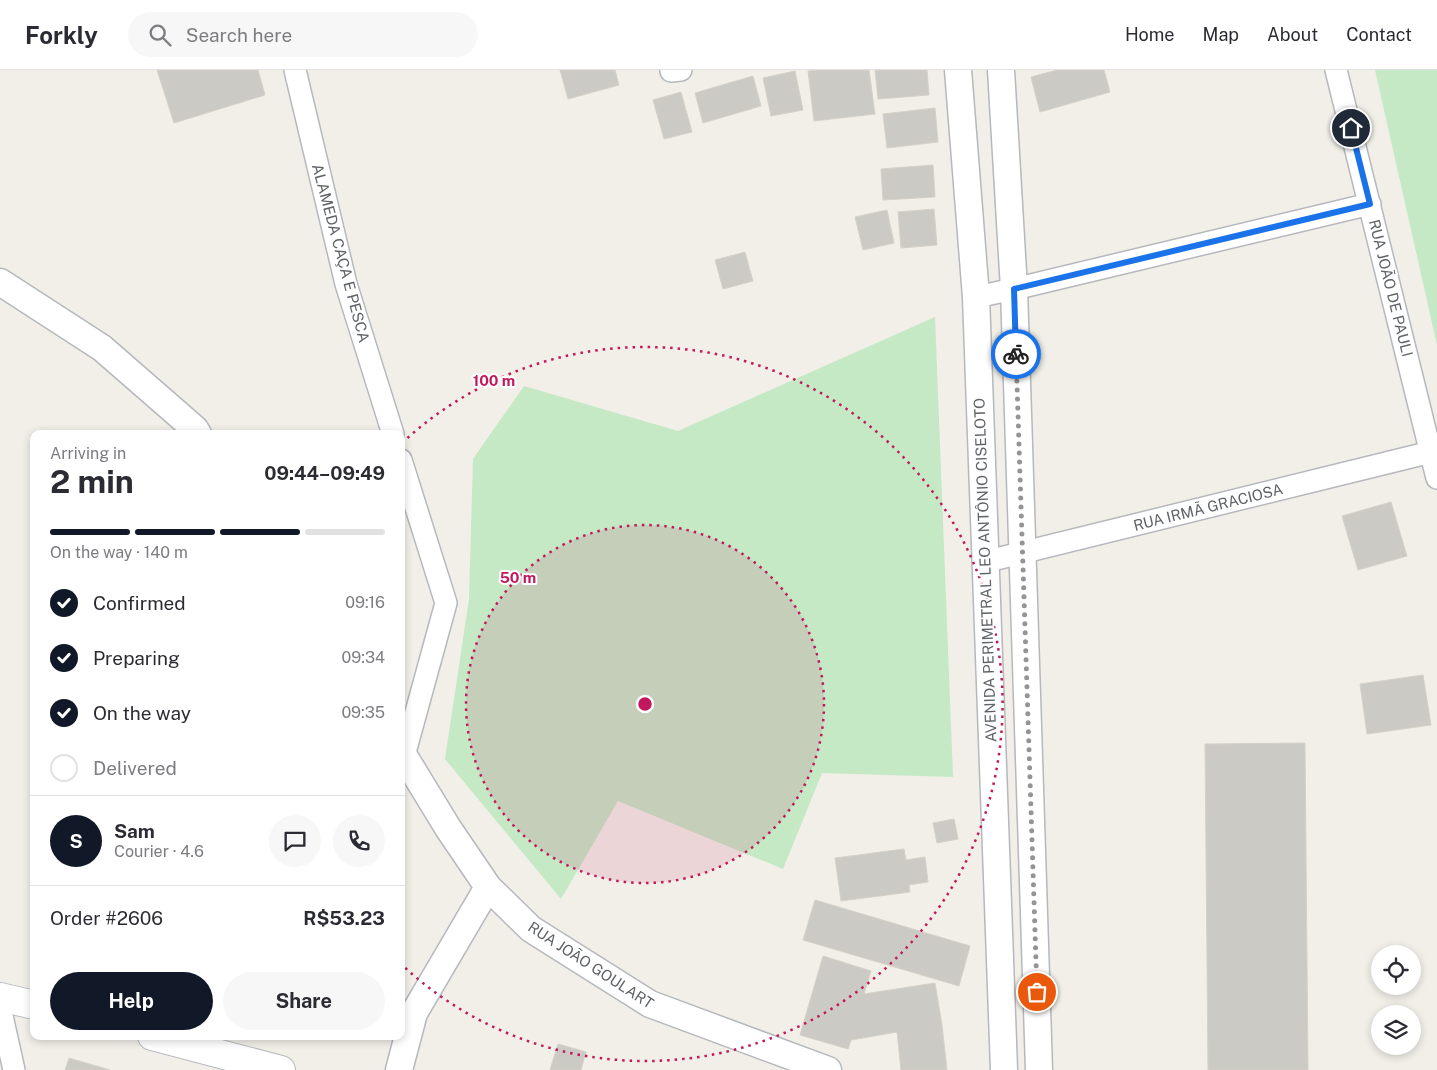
<!DOCTYPE html>
<meta charset="utf-8">
<style>
:root{--surface:#fff;--page:#f7f7f7;--text:#2b2b33;--muted:#7c7c81;--line:#e1e1e2;--accent:#111827}
body{margin:0;font-family:"Public Sans",sans-serif;background:var(--page);color:var(--text);height:100vh;display:flex;flex-direction:column;font-size:19px;white-space:nowrap}
*{box-sizing:border-box;margin:0}
p{font-size:16px;color:var(--muted)}
.icon{flex:none;width:28px;height:28px;fill:none;stroke:currentColor;stroke-width:2;stroke-linecap:round;stroke-linejoin:round}
.map{position:relative;flex:1;overflow:hidden}
.side{position:absolute;left:30px;top:360px;width:375px;height:610px;display:flex;flex-direction:column;background:var(--surface);border-radius:10px;box-shadow:0 2px 8px #0003}
.side>*{flex:none}
.controls{position:absolute;left:1371px;top:875px;display:grid;gap:10px}
.controls a{display:grid;place-items:center;width:50px;height:50px;border-radius:50%;background:var(--surface);box-shadow:0 2px 8px #0003;font-size:25px}
.pin{position:absolute;display:grid;place-items:center;width:42px;height:42px;color:#fff;margin:-21px;border:2px solid #fff;border-radius:50%;box-shadow:0 1px 5px #0007}
.courier{position:absolute;display:grid;place-items:center;width:50px;height:50px;margin:-25px;border:4px solid #1a73e8;border-radius:50%;background:#fff;color:#222;box-shadow:0 1px 6px #0007}
.headline em{font-style:normal;font-weight:700}
.headline div{display:flex;flex-direction:column-reverse}
.headline{display:flex;align-items:center;justify-content:space-between;height:85px;padding:0 20px}
h1{font-size:32px;font-weight:700;line-height:38px}
.bar{display:grid;grid-template-columns:repeat(4,1fr);gap:8px 5px;align-content:center;height:60px;padding:0 20px}
.bar i{height:6px;border-radius:4px;background:var(--line)}
.bar .active{background:var(--accent)}
.bar p{grid-column:span 4}
.line{display:flex;align-items:center;gap:12px;padding:0 20px;border-top:1px solid var(--line)}
.line div{flex:1}
.round{display:grid;place-items:center;flex:none;width:52px;height:52px;border-radius:26px;background:var(--page)}
ol{padding:0 20px;list-style:none}
li{display:flex;align-items:center;gap:15px;height:55px}
li p{margin-inline-start:auto}
li .icon{padding:5px;border-radius:50%;background:var(--accent);color:#fff;stroke-width:4}
li:last-child{color:var(--muted)}
li i{width:28px;height:28px;border:2px solid var(--line);border-radius:50%}
.primary-button{display:flex;gap:10px;margin-top:auto;padding:10px 20px}
.primary-button a{flex:1;height:58px;border-radius:30px;background:var(--accent);color:#fff;font-size:20px;font-weight:700;line-height:58px;text-align:center}
.primary-button a+a{background:var(--page);color:var(--text)}
header{display:flex;align-items:center;gap:30px;box-sizing:border-box;height:70px;padding:0 25px;background:var(--surface);border-bottom:1px solid var(--line)}
header strong{font-size:24px}
nav{display:flex;gap:28px;margin-inline-start:auto;font-size:18px}
.search{width:350px;height:45px;background:var(--page);display:flex;align-items:center;gap:12px;box-sizing:border-box;padding:0 18px;border-radius:28px;color:var(--muted);font-size:19px}
.map>svg:first-child{display:block}
.green{fill:#c5e8c5}
.building{fill:#cccac5;stroke:#d6d1c6}
.lines{fill:none;stroke-linecap:round;stroke-linejoin:round}
.minor-casing{stroke:#b5b8bc;stroke-width:24}
.tertiary-casing{stroke:#b5b8bc;stroke-width:29}
.secondary-casing{stroke:#b6babf;stroke-width:30}
.minor{stroke:#fff;stroke-width:21}
.tertiary{stroke:#fff;stroke-width:26}
.secondary{stroke:#fff;stroke-width:28}
.done{stroke:#929495;stroke-width:5;stroke-dasharray:0 9}
.route{stroke:#1a73e8;stroke-width:6}
.ring{fill:none;stroke:#c2185b;stroke-width:2.5;stroke-dasharray:2.5 5}
.labels{text-anchor:middle;dominant-baseline:central;stroke-width:4;stroke-linejoin:round;paint-order:stroke}
.street-label{font-size:15px;fill:#5f6368;stroke:#fff}
.centre{fill:#c2185b;stroke:#fff;stroke-width:2.5}
.ring-label{font-size:15px;text-anchor:middle;font-weight:bold;fill:#c2185b;stroke:#fff;stroke-width:4;stroke-linejoin:round;paint-order:stroke}
</style>
<header>
<strong>Forkly</strong>
<div class="search"><svg class="icon" aria-label="search" viewBox="0 0 24 24"><circle cx="10" cy="10" r="6"/><path d="M15 15l6 6"/></svg>Search here</div>
<nav><a>Home</a><a>Map</a><a>About</a><a>Contact</a></nav>
</header>
<div class="map">
<svg width="1437" height="1000" viewBox="0 0 1437 1000">
<rect width="100%" height="100%" fill="#f1efe8"/>
<!-- green -->
<path class="green" d="M1375,0H1437V275Z
M935,247L953,707L822,703L783,799L618,731L561,829L445,689L469,529L473,389L524,316L678,361Z"/>
<!-- building -->
<path class="building" d="M157,0H258L265,25L174,53Z
M560,0H615L619,15L568,29Z
M816,0H869L875,44L814,51L808,1Z
M875,0H927L929,25L878,29Z
M1057,0H1104L1110,22L1040,42L1031,7Z
M795,1L803,40L771,46L763,8Z
M753,6L761,36L703,53L695,23Z
M681,22L692,62L664,69L653,30Z
M935,38L938,72L887,78L883,44Z
M933,95L935,127L883,130L881,99Z
M934,139L937,175L901,178L898,142Z
M887,140L894,173L863,180L855,147Z
M745,182L753,211L723,219L715,190Z
M1391,432L1407,486L1358,500L1342,446Z
M1423,605L1431,655L1367,664L1360,614Z
M1305,673L1308,1000H1208L1205,674Z
M954,749L958,769L937,773L933,753Z
M904,779L906,790L925,787L928,812L909,815L910,822L841,831L835,788Z
M815,830L970,876L959,916L803,870Z
M823,886L871,901L864,924L935,913L942,955L947,1000H901L897,962L851,970L848,979L800,965Z
M558,974L586,982L581,1000H550Z
M69,988L110,1000H65Z"/>
<g class="lines">
<defs>
<path id="minor" d="M295,0L346,214L393,364
M1336,0L1437,408
M671,1L681,0
M976,227L1014,219L1370,134
M401,390L446,533L404,686
M984,492L1431,382
M0,937L14,1000"/>
<path id="tertiary" d="M958,0L976,227L1004,1000
M1001,0L1014,219L1039,1000
M0,212L102,278L195,359L198,364
M401,681L448,758L488,817L531,859L650,934L828,1000
M399,1000L414,943L488,817"/>
<path id="secondary" d="M0,927L34,935
M152,966L281,1000"/>
</defs>
<!-- minor casing -->
<use href="#minor" class="minor-casing"/>
<!-- tertiary casing -->
<use href="#tertiary" class="tertiary-casing"/>
<!-- secondary casing -->
<use href="#secondary" class="secondary-casing"/>
<!-- minor -->
<use href="#minor" class="minor"/>
<!-- tertiary -->
<use href="#tertiary" class="tertiary"/>
<!-- secondary -->
<use href="#secondary" class="secondary"/>
</g>
<g class="lines">
<!-- done -->
<path class="done" d="M1016,284L1037,922"/>
<!-- route -->
<path class="route" d="M1016,284L1014,219L1370,134L1351,58"/>
</g>
<!-- distance rings -->
<circle cx="645" cy="634" r="179" fill="#c2185b" fill-opacity=".12"/>
<g class="ring">
<circle cx="645" cy="634" r="179"/>
<path d="M402 373A357 357 0 1 1 402 895"/>
</g>
<g class="labels">
<!-- street labels -->
<g class="street-label">
<text transform="translate(341 183) rotate(75)">ALAMEDA CAÇA E PESCA</text>
<text transform="translate(1391 218) rotate(76)">RUA JOÃO DE PAULI</text>
<text transform="translate(1208 437) rotate(-14)">RUA IRMÃ GRACIOSA</text>
<text transform="translate(985 500) rotate(-92)">AVENIDA PERIMETRAL LEO ANTÔNIO CISELOTO</text>
<text transform="translate(591 895) rotate(33)">RUA JOÃO GOULART</text>
</g>
</g>
<circle cx="645" cy="634" r="8" class="centre"/>
<g class="ring-label">
<text x="494" y="316">100 m</text>
<text x="518" y="513">50 m</text>
</g>
</svg>
<div class="controls">
<a><svg class="icon" aria-label="locate" viewBox="0 0 24 24"><circle cx="12" cy="12" r="6"/><path d="M12 2v4M12 18v4M2 12h4M18 12h4"/></svg></a>
<a><svg class="icon" aria-label="layers" viewBox="0 0 24 24"><path d="M12 4l9 5-9 5-9-5zM3 14l9 5 9-5"/></svg></a>
</div>
<div class="pin" style="left:1037px;top:922px;background:#ea580c"><svg class="icon" aria-label="bag" viewBox="0 0 24 24"><path d="M5 8h14l-1 12H6zM9 8a3 3 0 0 1 6 0"/></svg></div>
<div class="pin" style="left:1351px;top:58px;background:#1f2937"><svg class="icon" aria-label="home" viewBox="0 0 24 24"><path d="M3 11l9-7 9 7M6 9v11h12V9"/></svg></div>
<div class="courier" style="left:1016px;top:284px"><svg class="icon" aria-label="bike" viewBox="0 0 24 24"><circle cx="6" cy="16" r="4"/><circle cx="18" cy="16" r="4"/><path d="M6 16l4-8h5l3 8M10 8l3 8H6M13 5h3"/></svg></div>
<section class="side">
<div class="headline"><div><h1>2 min</h1><p>Arriving in</p></div><em>09:44–09:49</em></div>
<div class="bar"><i class="active"></i><i class="active"></i><i class="active"></i><i></i><p>On the way · 140 m</p></div>
<ol>
<li><svg class="icon" aria-label="check" viewBox="0 0 24 24"><path d="M5 12l5 5 9-10"/></svg>Confirmed<p>09:16</p></li>
<li><svg class="icon" aria-label="check" viewBox="0 0 24 24"><path d="M5 12l5 5 9-10"/></svg>Preparing<p>09:34</p></li>
<li><svg class="icon" aria-label="check" viewBox="0 0 24 24"><path d="M5 12l5 5 9-10"/></svg>On the way<p>09:35</p></li>
<li><i></i>Delivered</li>
</ol>
<div class="line" style="height:90px"><b class="round" style="background:var(--accent);color:#fff">S</b><div><b>Sam</b><p>Courier · 4.6</p></div><a class="round"><svg class="icon" aria-label="chat" viewBox="0 0 24 24"><path d="M4 5h16v11H9l-5 4z"/></svg></a><a class="round"><svg class="icon" aria-label="phone" viewBox="0 0 24 24"><path d="M5 4h4l2 5-3 2q2 4 5 5l2-3 5 2v4C11 20 4 13 5 4z"/></svg></a></div>
<div class="line" style="height:65px"><div>Order #2606</div><b>R$53.23</b></div>
<div class="primary-button"><a>Help</a><a>Share</a></div>
</section>
</div>
